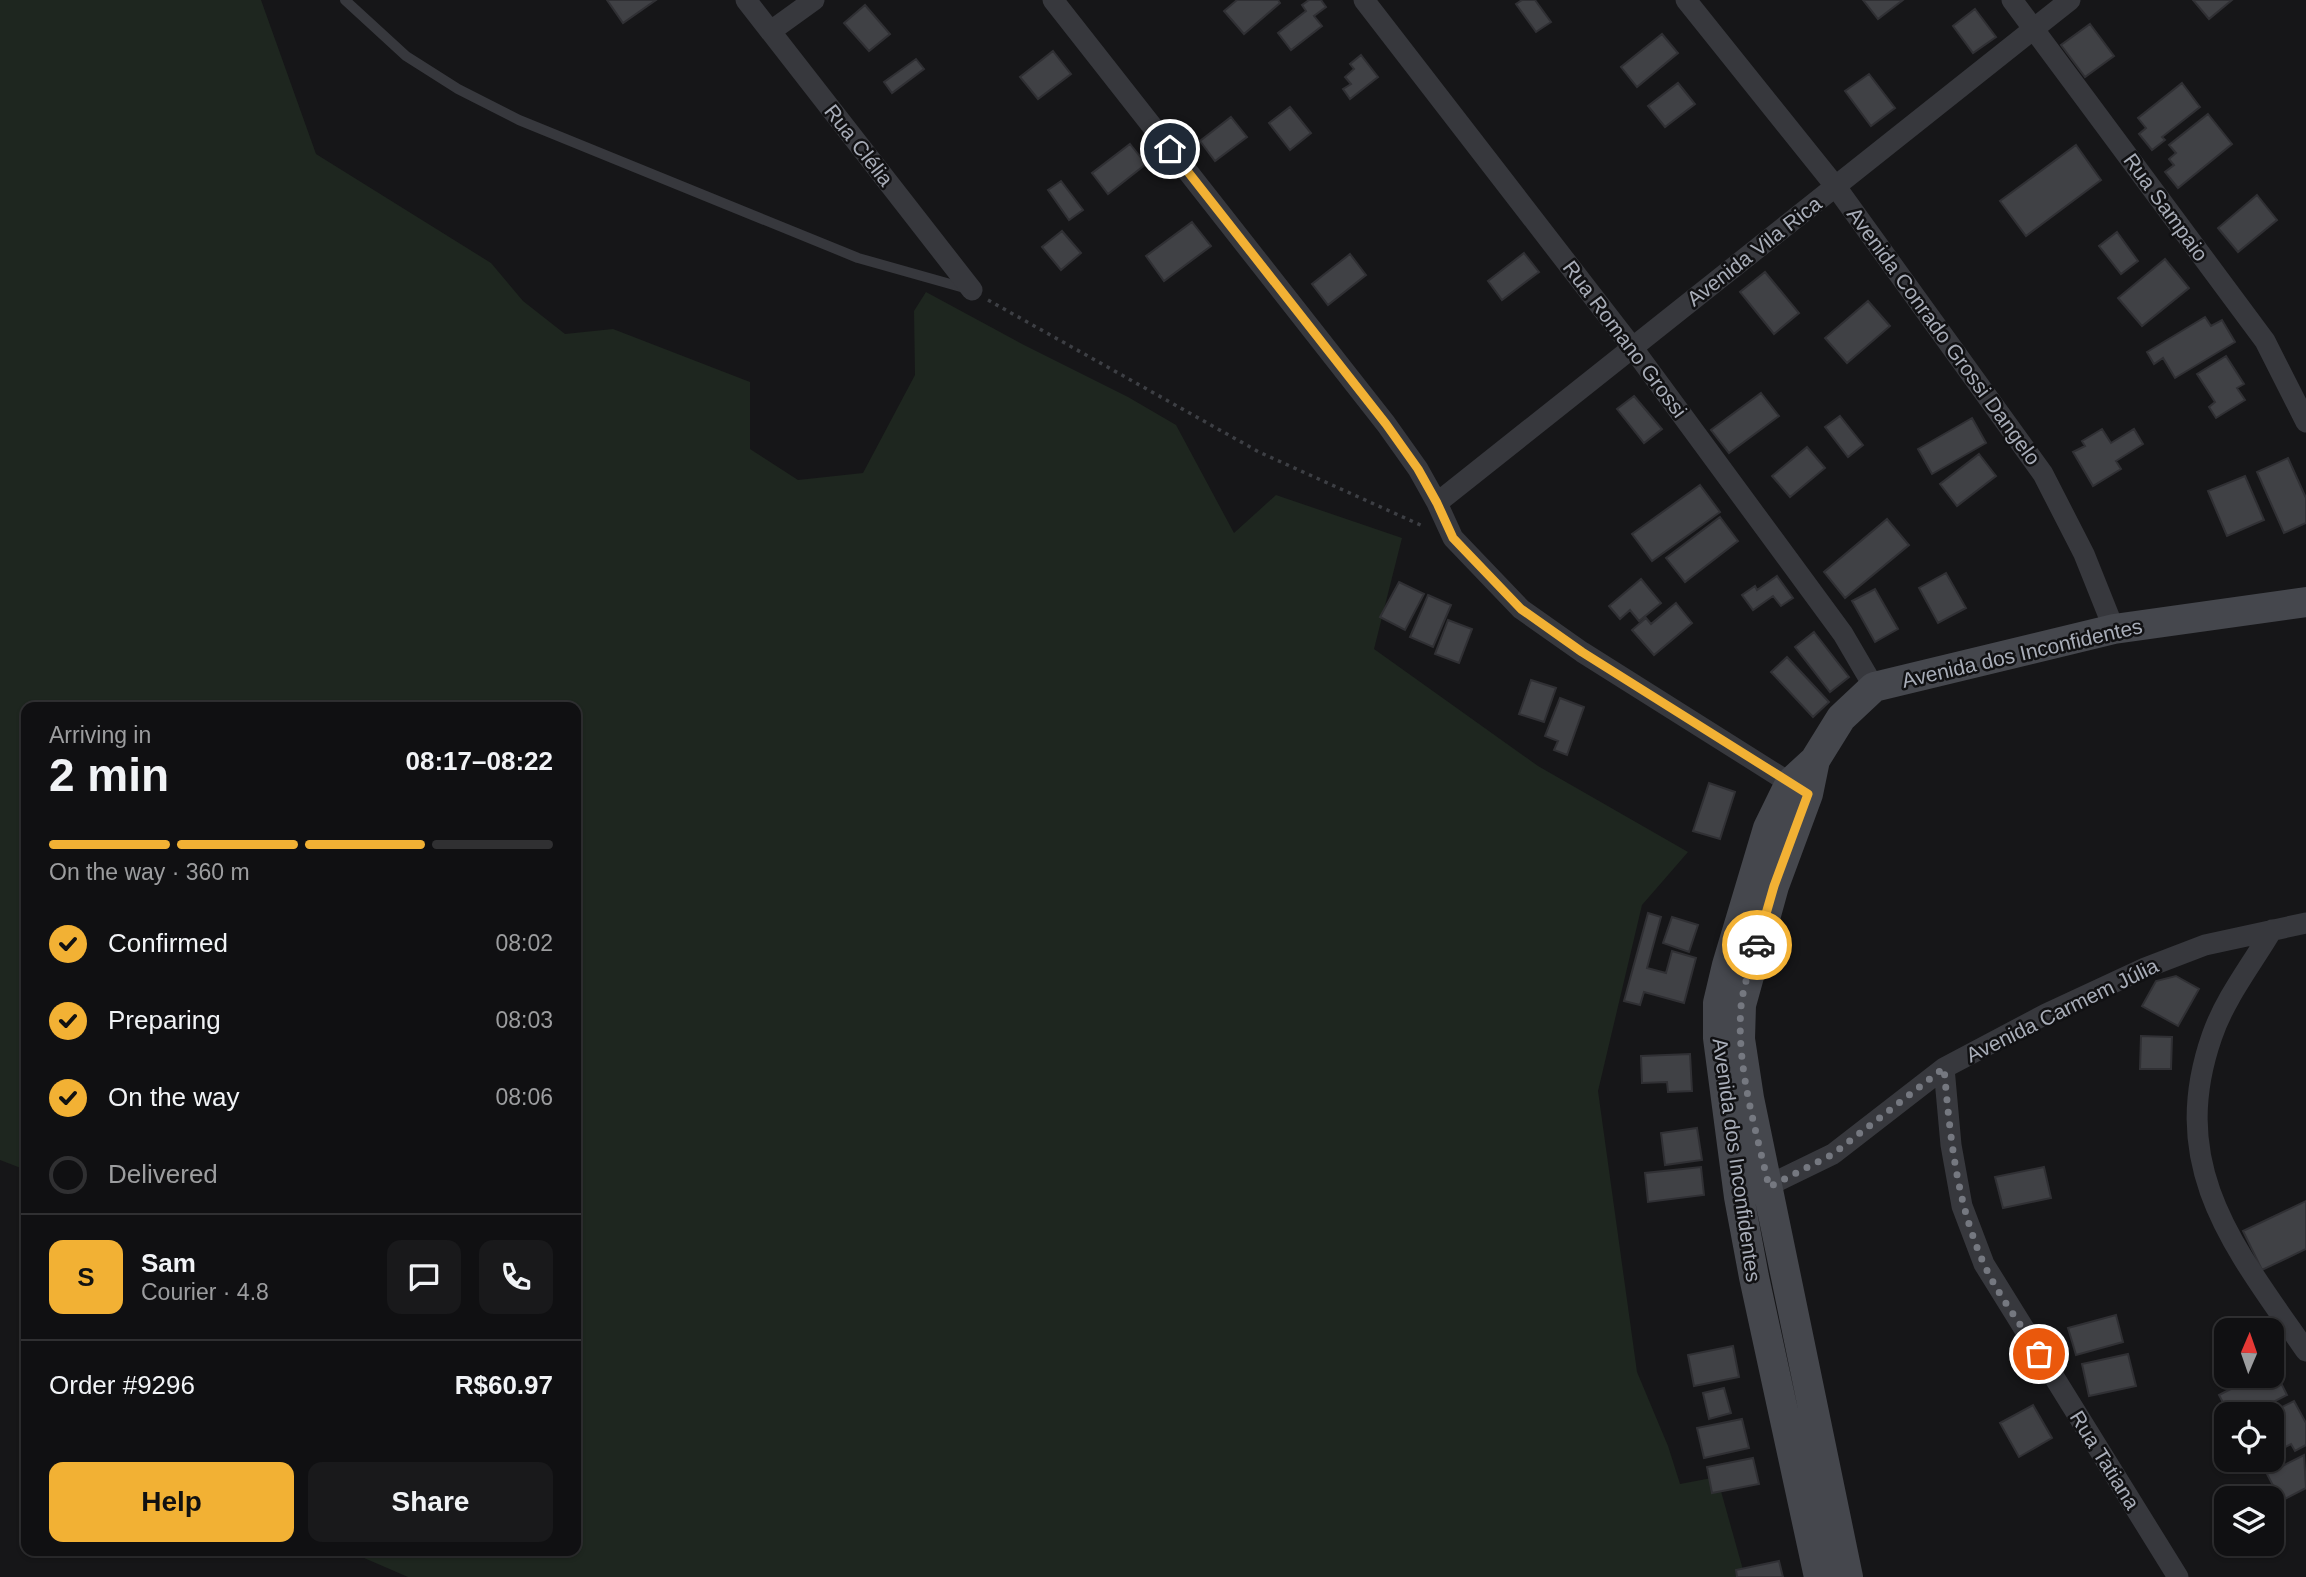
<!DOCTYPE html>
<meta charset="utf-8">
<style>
:root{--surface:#101012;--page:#19191b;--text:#f1f3f6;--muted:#9c9d9f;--line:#303032;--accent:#f2b134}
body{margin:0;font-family:Arial,sans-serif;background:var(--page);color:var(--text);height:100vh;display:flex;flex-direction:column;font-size:26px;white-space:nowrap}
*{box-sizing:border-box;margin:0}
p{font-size:23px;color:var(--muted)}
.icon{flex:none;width:38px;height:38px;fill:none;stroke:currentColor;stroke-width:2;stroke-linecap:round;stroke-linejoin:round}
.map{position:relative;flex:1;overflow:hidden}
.drawer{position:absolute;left:21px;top:702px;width:560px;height:854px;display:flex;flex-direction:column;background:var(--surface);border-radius:14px;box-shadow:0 2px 5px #0004,0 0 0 2px var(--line)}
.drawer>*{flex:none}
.needle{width:46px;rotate:2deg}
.buttons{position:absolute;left:2214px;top:1318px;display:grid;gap:14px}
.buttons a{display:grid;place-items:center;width:70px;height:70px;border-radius:14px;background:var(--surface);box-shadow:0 2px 5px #0004,0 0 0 2px var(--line);font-size:35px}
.pin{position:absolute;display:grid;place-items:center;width:60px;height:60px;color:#fff;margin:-30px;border:4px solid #fff;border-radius:50%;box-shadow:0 2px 7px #0007}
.courier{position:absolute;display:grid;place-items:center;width:70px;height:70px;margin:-35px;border:5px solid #f2b134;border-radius:50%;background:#fff;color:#222;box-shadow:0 2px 9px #0007}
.overview em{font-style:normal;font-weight:700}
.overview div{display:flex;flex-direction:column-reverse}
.overview{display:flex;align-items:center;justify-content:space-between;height:119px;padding:0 28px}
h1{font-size:46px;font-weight:700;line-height:52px}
.bar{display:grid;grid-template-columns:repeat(4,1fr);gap:10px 7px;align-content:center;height:84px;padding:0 28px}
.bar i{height:9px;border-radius:5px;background:var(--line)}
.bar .selected{background:var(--accent)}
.bar p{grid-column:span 4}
.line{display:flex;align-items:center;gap:18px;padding:0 28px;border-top:2px solid var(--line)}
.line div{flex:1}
.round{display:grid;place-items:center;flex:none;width:74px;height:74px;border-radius:14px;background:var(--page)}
ol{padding:0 28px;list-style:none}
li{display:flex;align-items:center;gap:21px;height:77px}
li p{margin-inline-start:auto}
li .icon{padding:7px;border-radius:50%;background:var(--accent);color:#111;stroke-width:4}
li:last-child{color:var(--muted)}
li i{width:38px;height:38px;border:4px solid var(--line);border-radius:50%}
.action{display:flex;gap:14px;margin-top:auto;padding:14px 28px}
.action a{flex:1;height:80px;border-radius:14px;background:var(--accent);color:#111;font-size:28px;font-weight:700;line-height:80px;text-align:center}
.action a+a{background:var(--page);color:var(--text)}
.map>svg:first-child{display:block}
.green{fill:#1e261f}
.building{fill:#404145;stroke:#303034;stroke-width:2}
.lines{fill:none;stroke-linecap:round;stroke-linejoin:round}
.path{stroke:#3d3f44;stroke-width:3.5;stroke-dasharray:3.5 5;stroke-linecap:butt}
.lane{stroke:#37383d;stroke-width:10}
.street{stroke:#37383d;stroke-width:21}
.secondary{stroke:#45474d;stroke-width:30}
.done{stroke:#757880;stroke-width:7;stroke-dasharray:0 12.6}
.route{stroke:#f2b134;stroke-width:9}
.labels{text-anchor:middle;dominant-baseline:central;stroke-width:5;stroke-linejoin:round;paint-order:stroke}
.street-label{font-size:21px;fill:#a8adb8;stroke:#111113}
</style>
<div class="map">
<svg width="2306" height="1577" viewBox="0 0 2306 1577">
<rect width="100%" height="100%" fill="#161618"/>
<!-- green -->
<path class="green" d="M0,0H261L316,154L491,263L523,301L565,334L613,329L750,382V449L798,480L863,473L915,375L914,311L926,292L1024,345L1128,397L1176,425L1234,533L1276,495L1402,538L1374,649L1538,766L1688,852L1642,905L1598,1091L1637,1372L1668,1446L1680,1484L1717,1477L1745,1577H408L348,1551L576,1550V707H26V1170L0,1160Z"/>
<!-- building -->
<path class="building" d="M607,0H656L623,23Z
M1237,0H1278L1280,3L1244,34L1224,11Z
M1309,0H1321L1326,7L1314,16L1322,26L1291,50L1278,33L1306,11L1302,5Z
M1522,0H1535L1551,22L1536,32L1516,4Z
M1863,0H1903L1878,19Z
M2193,0H2232L2209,19Z
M865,5L890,34L869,51L844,23Z
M1975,9L1996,37L1973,53L1953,26Z
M2090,24L2114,56L2085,77L2061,45Z
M1662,34L1678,53L1637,87L1621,67Z
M1053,51L1071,74L1038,99L1020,77Z
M1361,55L1378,77L1350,99L1343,89L1351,84L1345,77L1354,69L1350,64Z
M916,59L924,69L892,93L884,82Z
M1869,74L1895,108L1871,126L1845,91Z
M1678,83L1695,104L1665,127L1648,106Z
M2182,83L2200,107L2162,137L2165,140L2152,150L2139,134L2146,128L2138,118Z
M1290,107L1311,133L1290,150L1269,123Z
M2208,114L2232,144L2178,188L2165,172L2174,165L2169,159L2176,153L2169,145Z
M1231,117L1247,137L1215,161L1200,141Z
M1130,144L1146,164L1108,194L1092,173Z
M2076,145L2101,180L2026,236L2000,201Z
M1061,181L1083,210L1069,220L1048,190Z
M2257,195L2277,220L2238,252L2218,228Z
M1192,222L1211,246L1164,281L1146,256Z
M1062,231L1081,253L1061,270L1042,247Z
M2117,232L2138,261L2121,274L2099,246Z
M1524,253L1539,272L1502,300L1488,281Z
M1350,254L1366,275L1328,305L1312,284Z
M2165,259L2189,288L2142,326L2118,298Z
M1765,272L1799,313L1774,334L1740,292Z
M1868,301L1890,326L1847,363L1825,338Z
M2205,317L2211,326L2222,320L2235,342L2175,378L2163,358L2154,364L2147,352Z
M2226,356L2244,384L2237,388L2245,400L2216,418L2209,407L2215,402L2197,374Z
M1761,393L1779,416L1729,453L1711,430Z
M1634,396L1662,429L1644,443L1617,409Z
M1840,416L1863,445L1848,457L1825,427Z
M1972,418L1986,443L1932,474L1918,449Z
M2102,429L2111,443L2134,429L2143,444L2116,461L2121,469L2093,486L2073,452L2085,446L2082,441Z
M1807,447L1825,468L1790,497L1772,476Z
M1979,454L1996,476L1957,506L1940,484Z
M2288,458L2306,498V523L2284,533L2257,472Z
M2245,476L2264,520L2227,536L2208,491Z
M1700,485L1720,512L1652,561L1632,534Z
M1720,517L1738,541L1685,582L1666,558Z
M1887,519L1909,545L1845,598L1824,572Z
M1946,573L1966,608L1938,623L1919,588Z
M1777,576L1793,598L1781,606L1773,596L1753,610L1742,595L1755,586L1757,590Z
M1641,579L1661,603L1639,621L1630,610L1620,619L1609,606Z
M1399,582L1424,594L1405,630L1380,617Z
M1875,589L1898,629L1875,642L1852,601Z
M1428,595L1451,605L1433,647L1410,637Z
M1676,603L1692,623L1654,655L1632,630L1646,618L1651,624Z
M1448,620L1472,629L1459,663L1435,654Z
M1814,632L1849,677L1830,692L1795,647Z
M1787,657L1829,702L1813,717L1771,672Z
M1531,680L1556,688L1544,722L1519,714Z
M1560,698L1584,707L1567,755L1554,750L1558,741L1545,736Z
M1709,783L1735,792L1720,839L1693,831Z
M1648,913L1661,917L1647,968L1666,973L1672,951L1696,958L1684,1003L1644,992L1640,1005L1624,1001Z
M1672,917L1698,925L1689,952L1663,943Z
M2176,976L2199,989L2178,1026L2142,1006L2156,981Z
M2141,1036L2172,1037L2171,1069H2140Z
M1690,1054L1692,1091L1668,1092L1667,1082L1642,1083L1641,1056Z
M1697,1128L1702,1160L1665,1165L1661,1133Z
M1701,1167L1704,1195L1648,1202L1645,1173Z
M2044,1167L2051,1198L2003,1208L1995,1177Z
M2306,1201V1249L2262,1270L2243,1231Z
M2116,1315L2123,1342L2076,1355L2068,1328Z
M1733,1346L1739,1377L1694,1386L1688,1355Z
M2128,1354L2136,1386L2089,1396L2082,1364Z
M2273,1367L2287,1395L2250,1414H2229L2219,1395L2256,1376H2272Z
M1724,1388L1731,1413L1709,1419L1703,1393Z
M2294,1401L2306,1423V1445L2295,1451L2291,1444L2272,1454V1423L2275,1422L2270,1413Z
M2033,1405L2052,1438L2019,1457L2000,1423Z
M1742,1419L1749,1448L1704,1458L1697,1428Z
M2304,1455L2306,1488L2281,1501L2267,1474Z
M1753,1458L1759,1484L1712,1493L1707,1467Z
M1779,1561L1783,1577H1737L1736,1570Z"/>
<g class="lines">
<!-- path -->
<path class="path" d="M988,300L1259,452L1425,527"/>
<!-- lane -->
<path class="lane" d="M345,0L406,56L458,89L519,120L858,258L968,289"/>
<!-- street -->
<path class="street" d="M746,0L972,290
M1053,0L1386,424L1418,469L1437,503L1453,538L1521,609L1582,652L1801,790
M1364,0L1632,347L1843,634L1874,687
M1686,0L1836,187L2043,474L2084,554L2114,629
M2012,0L2265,341L2306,422
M771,31L814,0
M1437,503L2070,0
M2272,930C2252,964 2225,998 2212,1036C2166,1168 2235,1248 2306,1351
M1944,1068L1951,1145L1962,1206L1984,1264L2178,1577
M1757,1191L1833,1154L1944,1068L2046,1014L2145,968L2205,945L2306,923"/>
<!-- secondary -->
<path class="secondary" d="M1815,760L1808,794L1774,886L1741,1005L1740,1039L1749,1098L1848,1577
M1819,1577L1754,1277L1739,1197L1718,1038V1003L1727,965L1768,828L1790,783L1815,760L1841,718L1874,687L2114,629L2306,602"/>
</g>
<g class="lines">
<!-- done -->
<path class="done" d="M1757,945C1751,965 1743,986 1741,1007C1736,1067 1756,1129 1769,1187L1833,1154L1944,1068C1950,1135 1956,1200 1983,1262C1997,1294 2021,1324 2039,1354"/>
<!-- route -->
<path class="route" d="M1170,149L1386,424L1418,469L1437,503L1453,538L1521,609L1582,652L1808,794L1774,886L1757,945"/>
</g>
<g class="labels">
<!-- street labels -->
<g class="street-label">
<text transform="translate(859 145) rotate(52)">Rua Clélia</text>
<text transform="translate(2166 207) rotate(54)">Rua Sampaio</text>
<text transform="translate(1754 251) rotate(-38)">Avenida Vila Rica</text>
<text transform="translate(1944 336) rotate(54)">Avenida Conrado Grossi Dangelo</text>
<text transform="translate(1625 339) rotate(53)">Rua Romano Grossi</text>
<text transform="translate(2022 653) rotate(-13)">Avenida dos Inconfidentes</text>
<text transform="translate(2062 1010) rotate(-26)">Avenida Carmem Júlia</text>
<text transform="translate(1737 1160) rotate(82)">Avenida dos Inconfidentes</text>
<text transform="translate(2105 1460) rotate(58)">Rua Tatiana</text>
</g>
</g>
</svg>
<div class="buttons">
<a><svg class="needle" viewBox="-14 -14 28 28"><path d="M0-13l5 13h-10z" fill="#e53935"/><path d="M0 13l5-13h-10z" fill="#9c9d9f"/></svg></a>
<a><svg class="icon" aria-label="locate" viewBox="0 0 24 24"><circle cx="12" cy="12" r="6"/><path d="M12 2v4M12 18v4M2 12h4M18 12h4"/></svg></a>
<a><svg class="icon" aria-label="layers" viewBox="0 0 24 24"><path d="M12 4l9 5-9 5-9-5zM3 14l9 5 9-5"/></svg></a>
</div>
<div class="pin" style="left:2039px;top:1354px;background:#ea580c"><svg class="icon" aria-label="bag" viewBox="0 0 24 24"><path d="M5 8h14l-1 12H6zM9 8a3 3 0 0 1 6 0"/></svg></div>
<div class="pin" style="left:1170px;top:149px;background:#1f2937"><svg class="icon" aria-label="home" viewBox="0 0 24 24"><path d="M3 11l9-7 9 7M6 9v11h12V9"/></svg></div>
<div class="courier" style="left:1757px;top:945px"><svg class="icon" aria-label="car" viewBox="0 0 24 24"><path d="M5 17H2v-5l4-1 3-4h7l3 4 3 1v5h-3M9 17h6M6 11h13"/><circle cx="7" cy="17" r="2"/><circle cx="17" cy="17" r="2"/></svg></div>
<section class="drawer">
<div class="overview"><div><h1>2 min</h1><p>Arriving in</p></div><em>08:17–08:22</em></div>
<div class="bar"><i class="selected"></i><i class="selected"></i><i class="selected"></i><i></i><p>On the way · 360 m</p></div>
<ol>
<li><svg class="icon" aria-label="check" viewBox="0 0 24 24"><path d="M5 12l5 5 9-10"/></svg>Confirmed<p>08:02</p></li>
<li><svg class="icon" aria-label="check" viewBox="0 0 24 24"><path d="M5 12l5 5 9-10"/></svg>Preparing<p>08:03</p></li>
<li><svg class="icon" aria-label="check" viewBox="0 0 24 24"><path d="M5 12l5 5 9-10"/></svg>On the way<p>08:06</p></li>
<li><i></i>Delivered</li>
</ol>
<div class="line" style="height:126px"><b class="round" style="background:var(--accent);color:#111">S</b><div><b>Sam</b><p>Courier · 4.8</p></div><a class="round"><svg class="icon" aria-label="chat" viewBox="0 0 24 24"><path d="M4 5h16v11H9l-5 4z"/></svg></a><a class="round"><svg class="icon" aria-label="phone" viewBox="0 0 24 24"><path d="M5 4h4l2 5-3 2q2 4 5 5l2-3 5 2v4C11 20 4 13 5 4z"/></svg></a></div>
<div class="line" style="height:91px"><div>Order #9296</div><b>R$60.97</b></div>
<div class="action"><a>Help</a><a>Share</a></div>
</section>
</div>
